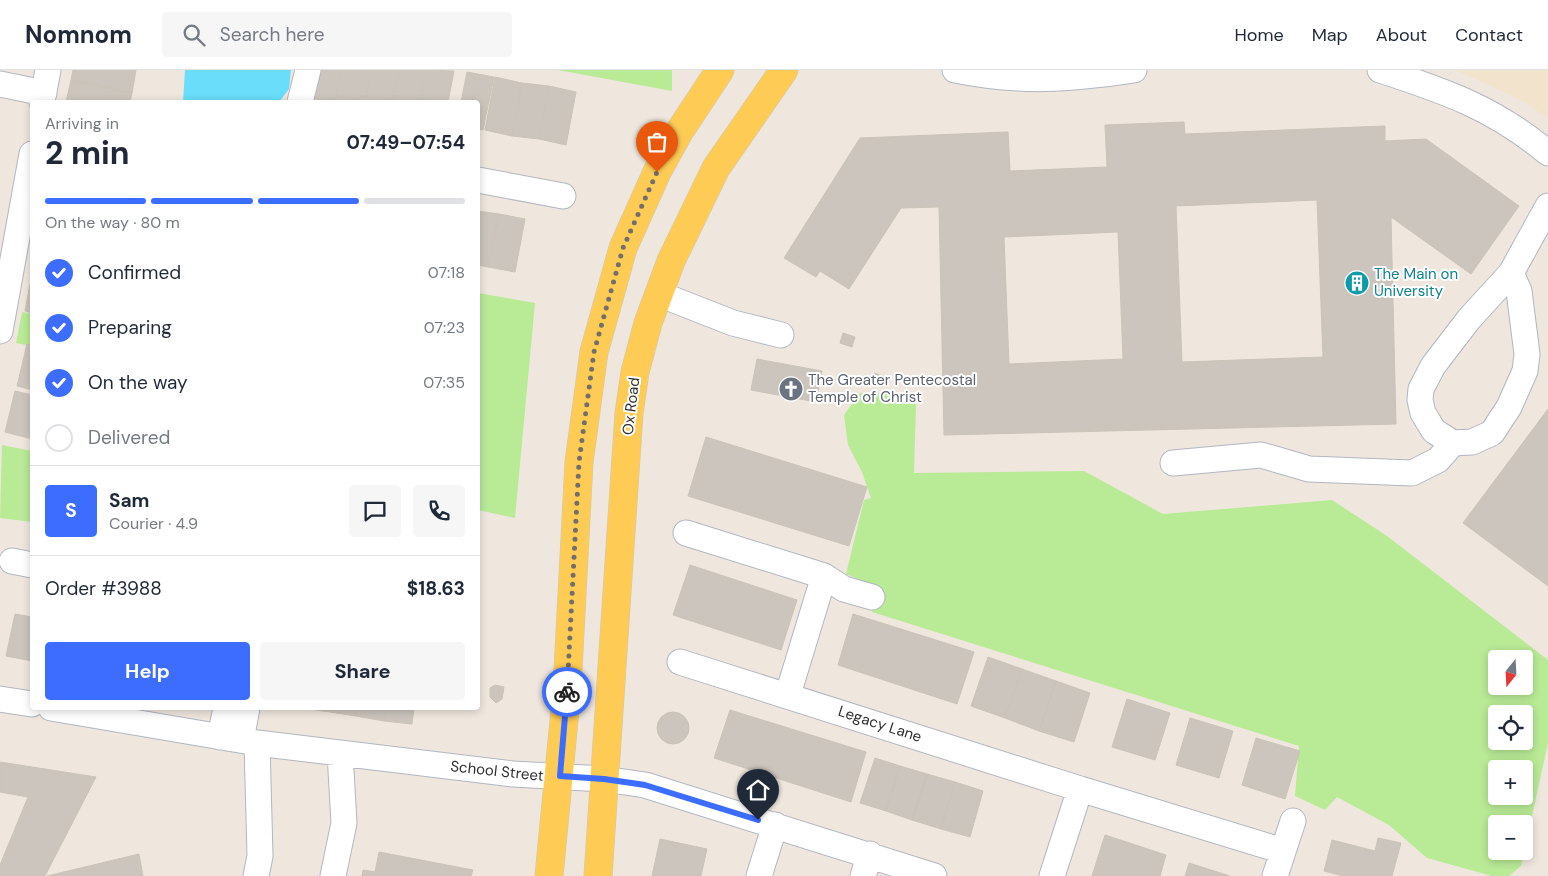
<!DOCTYPE html>
<meta charset="utf-8">
<style>
:root{--surface:#fff;--page:#f6f6f7;--text:#1f2937;--muted:#747a83;--line:#e0e1e3;--accent:#3c6dff}
body{margin:0;font-family:"DM Sans",sans-serif;background:var(--page);color:var(--text);height:100vh;display:flex;flex-direction:column;font-size:19px;white-space:nowrap}
*{box-sizing:border-box;margin:0}
p{font-size:16px;color:var(--muted)}
.icon{flex:none;width:28px;height:28px;fill:none;stroke:currentColor;stroke-width:2;stroke-linecap:round;stroke-linejoin:round}
.map{position:relative;flex:1;overflow:hidden}
.drawer{position:absolute;left:30px;top:30px;width:450px;height:610px;display:flex;flex-direction:column;background:var(--surface);border-radius:5px;box-shadow:0 2px 8px #0003}
.drawer>*{flex:none}
.needle{width:32px;rotate:198deg}
.fabs{position:absolute;left:1488px;top:580px;display:grid;gap:10px}
.fabs a{display:grid;place-items:center;width:45px;height:45px;border-radius:5px;background:var(--surface);box-shadow:0 2px 8px #0003;font-size:25px}
.pin{position:absolute;display:grid;place-items:center;width:42px;height:42px;color:#fff;margin:-51px -21px;border-radius:50% 50% 50% 0;rotate:-45deg;box-shadow:0 0 5px #0007}
.pin .icon{rotate:45deg}
.courier{position:absolute;display:grid;place-items:center;width:50px;height:50px;margin:-25px;border:4px solid #3c6dff;border-radius:50%;background:#fff;color:#222;box-shadow:0 1px 6px #0007}
.head em{font-style:normal;font-weight:700}
.head div{display:flex;flex-direction:column-reverse}
.head{display:flex;align-items:center;justify-content:space-between;height:85px;padding:0 15px}
h1{font-size:32px;font-weight:700;line-height:38px}
.bar{display:grid;grid-template-columns:repeat(4,1fr);gap:8px 5px;align-content:center;height:60px;padding:0 15px}
.bar i{height:6px;border-radius:4px;background:var(--line)}
.bar .active{background:var(--accent)}
.bar p{grid-column:span 4}
.line{display:flex;align-items:center;gap:12px;padding:0 15px;border-top:1px solid var(--line)}
.line div{flex:1}
.round{display:grid;place-items:center;flex:none;width:52px;height:52px;border-radius:5px;background:var(--page)}
ol{padding:0 15px;list-style:none}
li{display:flex;align-items:center;gap:15px;height:55px}
li p{margin-inline-start:auto}
li .icon{padding:5px;border-radius:50%;background:var(--accent);color:#fff;stroke-width:4}
li:last-child{color:var(--muted)}
li i{width:28px;height:28px;border:2px solid var(--line);border-radius:50%}
.action{display:flex;gap:10px;margin-top:auto;padding:10px 15px}
.action a{flex:1;height:58px;border-radius:5px;background:var(--accent);color:#fff;font-size:20px;font-weight:700;line-height:58px;text-align:center}
.action a+a{background:var(--page);color:var(--text)}
header{display:flex;align-items:center;gap:30px;box-sizing:border-box;height:70px;padding:0 25px;background:var(--surface);border-bottom:1px solid var(--line)}
header strong{font-size:24px}
nav{display:flex;gap:28px;margin-inline-start:auto;font-size:18px}
.search{width:350px;height:45px;background:var(--page);display:flex;align-items:center;gap:12px;box-sizing:border-box;padding:0 18px;border-radius:5px;color:var(--muted);font-size:19px}
.map>svg:first-child{display:block}
.education{fill:#f2e3cd}
.green{fill:#b9ea96;fill-rule:evenodd}
.water{fill:#69ddfa}
.building{fill:#cbc5bd;stroke:#cbc3b7;fill-rule:evenodd}
.lines{fill:none;stroke-linecap:round;stroke-linejoin:round}
.minor-casing{stroke:#b2b6c1;stroke-width:27}
.major-casing{stroke:#c8c8c8;stroke-width:29}
.minor{stroke:#fff;stroke-width:25}
.major{stroke:#fecb55;stroke-width:28}
.done{stroke:#716e6b;stroke-width:5;stroke-dasharray:0 9}
.route{stroke:#3c6dff;stroke-width:6}
.labels{text-anchor:middle;dominant-baseline:central;stroke-width:4;stroke-linejoin:round;paint-order:stroke}
.culture-label{font-size:15px;fill:#0d838f;stroke:#fff;text-anchor:start}
.worship-label{font-size:15px;fill:#5b616d;stroke:#fff;text-anchor:start}
.street-label{font-size:15px;fill:#2d2d2d;stroke:#fff}
</style>
<header>
<strong>Nomnom</strong>
<div class="search"><svg class="icon" aria-label="search" viewBox="0 0 24 24"><circle cx="10" cy="10" r="6"/><path d="M15 15l6 6"/></svg>Search here</div>
<nav><a>Home</a><a>Map</a><a>About</a><a>Contact</a></nav>
</header>
<div class="map">
<svg width="1548" height="806" viewBox="0 0 1548 806">
<rect width="100%" height="100%" fill="#efe7de"/>
<!-- education -->
<path class="education" d="M1455,0H1548V49L1525,32Z"/>
<!-- green -->
<path class="green" d="M558,0H672V21Z
M478,223L535,233L515,448L478,440Z
M22,242L32,244V276L16,273Z
M860,323L889,324L916,334L914,403L1084,401L1163,444L1332,430L1387,466L1548,590V673L1521,796L1509,806H1492L1427,788L1389,755L1337,727L1325,740L1295,726L1299,676L872,542L879,518L846,504L864,430L871,428L862,402L848,375L844,345ZM1496,589H1524V616H1496ZM1496,644H1524V671H1496ZM1496,699H1524V726H1496ZM1496,754H1524V781H1496Z
M2,375L32,381V452L0,448Z"/>
<!-- water -->
<path class="water" d="M185,0H291L289,19L279,32H183Z"/>
<!-- building -->
<path class="building" d="M73,0H136L132,23L71,10Z
M314,0H341L335,32L308,28Z
M341,0H371L365,32H335Z
M371,0H398L392,32H365Z
M398,0H426L420,32H392Z
M427,0L454,1L448,32H420Z
M467,2L494,7L483,60L478,59V32H461Z
M495,7L522,13L512,66L485,60Z
M71,10L132,23L130,32H66Z
M522,13L549,16L539,69L512,66Z
M549,16L576,22L566,75L539,69Z
M1184,52L1185,64L1385,56V71L1426,69L1519,136L1471,204L1391,147L1396,354L944,365L939,137L901,138L849,219L820,201L816,207L784,188L860,68L1008,62L1010,101L1107,97L1105,55ZM1317,130L1323,287L1182,292L1176,136ZM1118,162L1123,289L1009,294L1004,167Z
M478,141L499,144L488,197L478,195Z
M499,144L525,149L515,202L488,197Z
M30,214L32,215V243L25,241Z
M843,263L855,267L852,277L840,273Z
M27,274L32,276V320L17,316Z
M757,289L822,301L816,332L751,320Z
M874,303L886,307L883,317L870,313Z
M15,321L32,325V369L5,362Z
M1548,339V516L1463,453Z
M706,367L867,417L849,476L688,426Z
M690,495L797,530L781,580L673,545Z
M15,544L32,547V591L6,586Z
M853,544L974,582L957,634L838,595Z
M988,587L1022,599L1005,648L971,636Z
M1022,599L1056,611L1039,661L1005,648Z
M1056,611L1090,623L1074,672L1039,661Z
M495,615L504,617L502,629L496,633L490,627V618Z
M1127,629L1170,643L1155,690L1112,677Z
M303,638H331L330,642Z
M331,638H357L356,646L330,642Z
M357,638H386L384,651L356,646Z
M386,638H414L412,654L384,651Z
M730,640L866,682L851,732L714,688Z
M657 658a16 16 0 1 1 32 0a16 16 0 1 1-32 0Z
M1190,648L1233,661L1219,708L1176,695Z
M1256,668L1300,681L1285,729L1242,715Z
M875,688L900,696L886,741L860,733Z
M0,692L96,707L45,806H0V795L28,727L0,722Z
M900,696L927,704L912,750L886,741Z
M927,704L955,712L941,759L912,750Z
M955,712L983,721L970,767L941,759Z
M1105,765L1166,785L1160,806H1092Z
M1378,768L1401,773L1392,806H1343L1324,801L1332,770L1375,781Z
M660,769L707,779L701,806H652Z
M379,782L473,800L471,806H362L363,800L375,802Z
M139,784L143,806H47Z
M1189,793L1230,806H1185Z"/>
<g class="lines">
<defs>
<path id="minor" d="M955,0C1020,13 1068,10 1134,0
M1380,0C1445,21 1494,38 1548,83
M0,14L44,23
M42,32L48,0
M300,32L308,0
M478,110L563,126
M1511,203L1519,221L1527,284L1525,301L1509,337L1492,363L1472,372L1453,373L1434,361L1423,343L1420,330L1421,319L1433,296L1469,249L1511,203L1548,136
M659,224L733,253L781,265
M0,261L32,84
M1173,393L1261,385L1309,399L1412,403L1438,390L1453,373
M686,463L824,506L788,624
M12,491L32,495
M824,506L844,519L872,527
M680,592L1080,719L1052,806
M0,629L32,634
M51,638L257,673L513,704L604,709L645,715L934,806
M220,667L226,638
M241,670L247,638
M1080,719L1283,781
M256,806L260,786L257,673
M333,806L344,753L340,683
M759,806L775,755
M863,806L870,784
M1275,806L1293,751"/>
<path id="major" d="M549,806L567,619L579,392L594,282L623,178L657,102L679,62L720,0
M598,806L629,343L635,302L648,253L671,191L716,98L784,0"/>
</defs>
<!-- minor casing -->
<use href="#minor" class="minor-casing"/>
<!-- major casing -->
<use href="#major" class="major-casing"/>
<!-- minor -->
<use href="#minor" class="minor"/>
<!-- major -->
<use href="#major" class="major"/>
</g>
<g class="lines">
<!-- done -->
<path class="done" d="M567,622L579,392L594,282L623,178L657,102"/>
<!-- route -->
<path class="route" d="M567,622L560,706L604,709L645,715L758,750"/>
</g>
<!-- icons -->
<defs>
<symbol id="building-disc" viewBox="-11 -11 22 22"><circle r="9.5" fill="#0f9aa8" stroke="#fff"/><path d="M-4-6H4V6H1V3H-1V6H-4ZM-2.5-4.3h1.7v1.8h-1.7ZM.8-4.3h1.7v1.8H.8ZM-2.5-1h1.7V.8h-1.7ZM.8-1h1.7V.8H.8Z" fill="#fff"/></symbol>
<symbol id="church-disc" viewBox="-11 -11 22 22"><circle r="9.5" fill="#6b7280" stroke="#fff"/><path d="M-1.2-6h2.4v3.5h3.3v2.4h-3.3V6h-2.4V-.1h-3.3v-2.4h3.3Z" fill="#fff"/></symbol>
</defs>
<g fill-rule="evenodd">
<use href="#building-disc" x="1343" y="199" width="28" height="28"/>
<use href="#church-disc" x="777" y="305" width="28" height="28"/>
</g>
<g class="labels">
<!-- culture labels -->
<g class="culture-label">
<text x="1374" y="204">The Main on<tspan x="1374" dy="17">University</tspan></text>
</g>
<!-- worship labels -->
<g class="worship-label">
<text x="808" y="310">The Greater Pentecostal<tspan x="808" dy="17">Temple of Christ</tspan></text>
</g>
<!-- street labels -->
<g class="street-label">
<text transform="translate(631 336) rotate(-83)">Ox Road</text>
<text transform="translate(880 654) rotate(18)">Legacy Lane</text>
<text transform="translate(497 701) rotate(6)">School Street</text>
</g>
</g>
</svg>
<div class="fabs">
<a><svg class="needle" viewBox="-14 -14 28 28"><path d="M0-13l5 13h-10z" fill="#e53935"/><path d="M0 13l5-13h-10z" fill="#747a83"/></svg></a>
<a><svg class="icon" aria-label="locate" viewBox="0 0 24 24"><circle cx="12" cy="12" r="6"/><path d="M12 2v4M12 18v4M2 12h4M18 12h4"/></svg></a>
<a>+</a>
<a>−</a>
</div>
<div class="pin" style="left:657px;top:102px;background:#ea580c"><svg class="icon" aria-label="bag" viewBox="0 0 24 24"><path d="M5 8h14l-1 12H6zM9 8a3 3 0 0 1 6 0"/></svg></div>
<div class="pin" style="left:758px;top:750px;background:#1f2937"><svg class="icon" aria-label="home" viewBox="0 0 24 24"><path d="M3 11l9-7 9 7M6 9v11h12V9"/></svg></div>
<div class="courier" style="left:567px;top:622px"><svg class="icon" aria-label="bike" viewBox="0 0 24 24"><circle cx="6" cy="16" r="4"/><circle cx="18" cy="16" r="4"/><path d="M6 16l4-8h5l3 8M10 8l3 8H6M13 5h3"/></svg></div>
<section class="drawer">
<div class="head"><div><h1>2 min</h1><p>Arriving in</p></div><em>07:49–07:54</em></div>
<div class="bar"><i class="active"></i><i class="active"></i><i class="active"></i><i></i><p>On the way · 80 m</p></div>
<ol>
<li><svg class="icon" aria-label="check" viewBox="0 0 24 24"><path d="M5 12l5 5 9-10"/></svg>Confirmed<p>07:18</p></li>
<li><svg class="icon" aria-label="check" viewBox="0 0 24 24"><path d="M5 12l5 5 9-10"/></svg>Preparing<p>07:23</p></li>
<li><svg class="icon" aria-label="check" viewBox="0 0 24 24"><path d="M5 12l5 5 9-10"/></svg>On the way<p>07:35</p></li>
<li><i></i>Delivered</li>
</ol>
<div class="line" style="height:90px"><b class="round" style="background:var(--accent);color:#fff">S</b><div><b>Sam</b><p>Courier · 4.9</p></div><a class="round"><svg class="icon" aria-label="chat" viewBox="0 0 24 24"><path d="M4 5h16v11H9l-5 4z"/></svg></a><a class="round"><svg class="icon" aria-label="phone" viewBox="0 0 24 24"><path d="M5 4h4l2 5-3 2q2 4 5 5l2-3 5 2v4C11 20 4 13 5 4z"/></svg></a></div>
<div class="line" style="height:65px"><div>Order #3988</div><b>$18.63</b></div>
<div class="action"><a>Help</a><a>Share</a></div>
</section>
</div>
